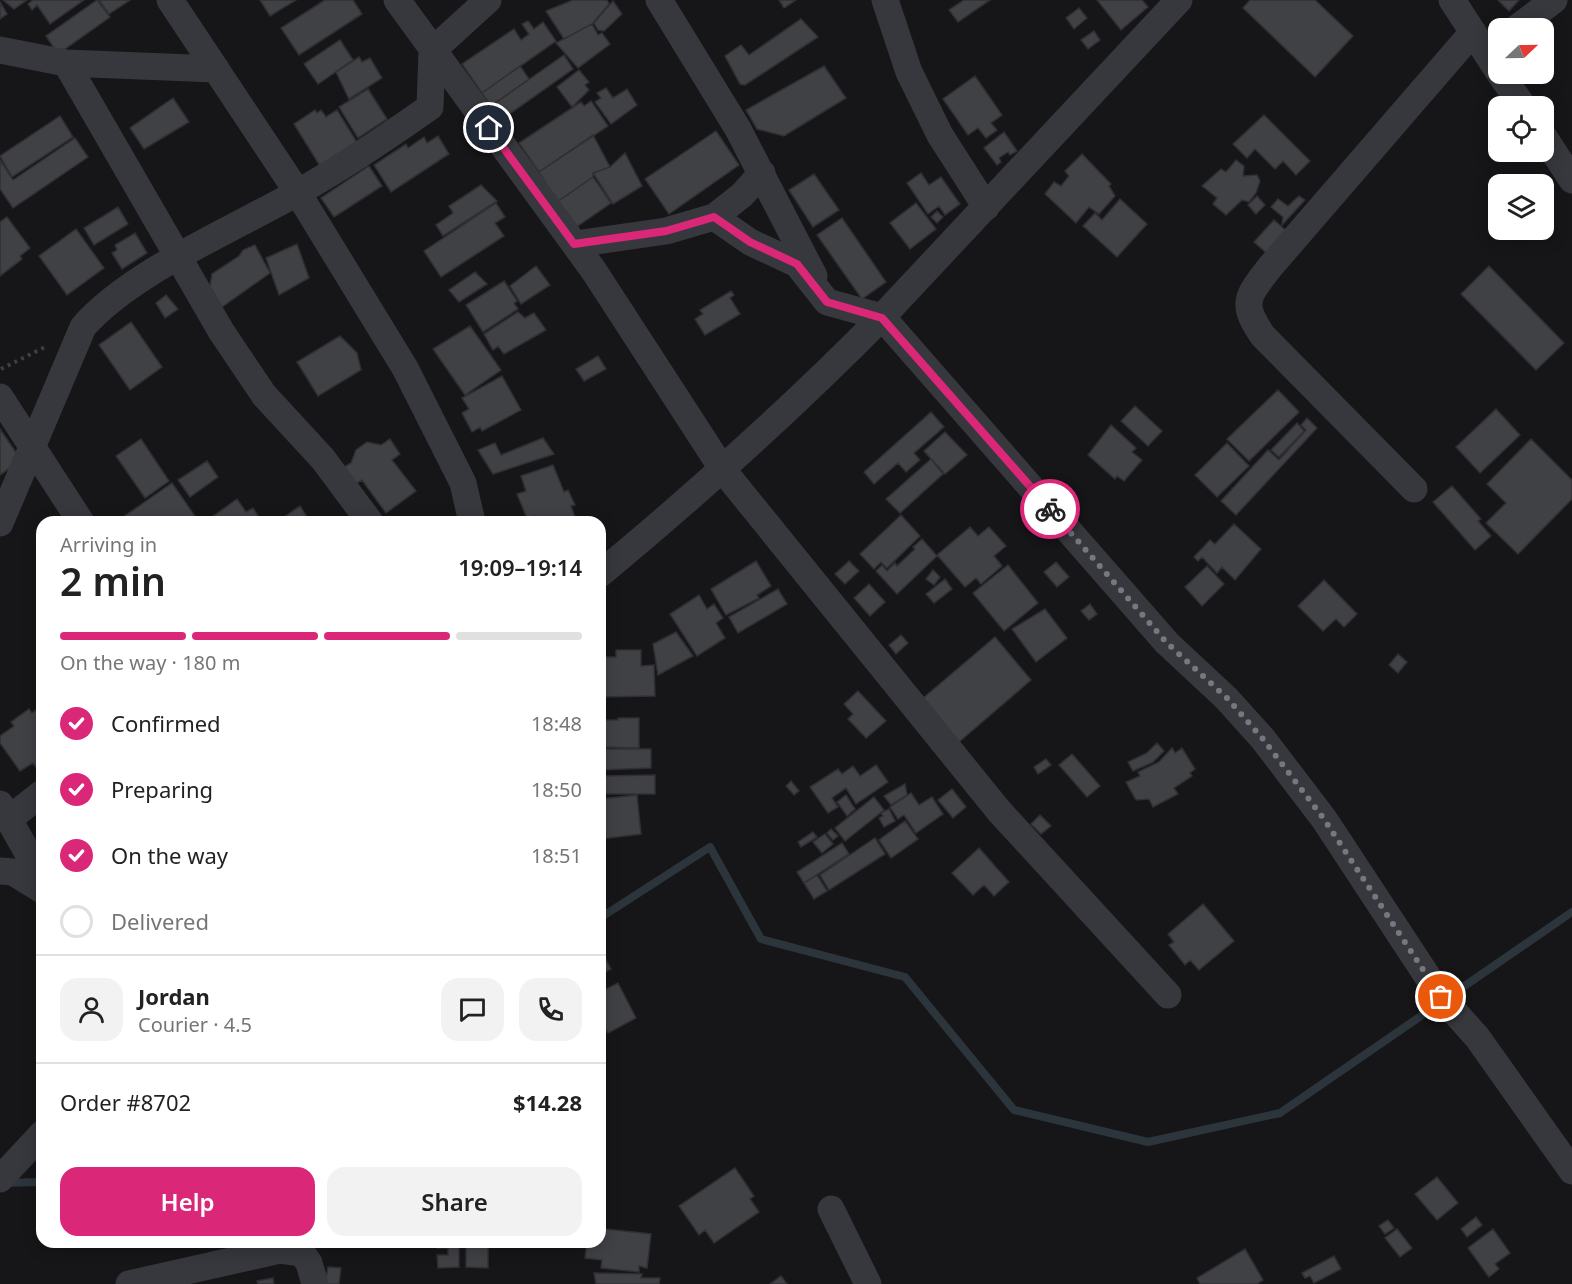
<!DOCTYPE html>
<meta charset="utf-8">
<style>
:root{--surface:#fff;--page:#f2f2f2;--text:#222;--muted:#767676;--line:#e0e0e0;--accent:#db2777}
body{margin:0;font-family:"Noto Sans",sans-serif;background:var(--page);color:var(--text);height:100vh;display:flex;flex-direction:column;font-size:22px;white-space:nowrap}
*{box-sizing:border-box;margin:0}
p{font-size:20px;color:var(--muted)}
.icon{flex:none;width:33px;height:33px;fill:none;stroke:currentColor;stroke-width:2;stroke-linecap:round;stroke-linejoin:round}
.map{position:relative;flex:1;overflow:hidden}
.panel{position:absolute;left:36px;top:516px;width:570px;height:732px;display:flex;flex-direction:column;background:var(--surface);border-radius:18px;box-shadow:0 3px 15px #0003}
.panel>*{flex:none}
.needle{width:39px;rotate:68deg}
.fabs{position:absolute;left:1488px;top:18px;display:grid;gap:12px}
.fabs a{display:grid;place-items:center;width:66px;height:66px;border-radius:12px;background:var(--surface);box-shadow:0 3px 15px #0003;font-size:30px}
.pin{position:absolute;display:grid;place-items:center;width:51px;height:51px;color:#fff;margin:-26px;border:3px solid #fff;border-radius:50%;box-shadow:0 2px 6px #0007}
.courier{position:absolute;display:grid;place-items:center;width:60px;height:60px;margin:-30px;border:4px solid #db2777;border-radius:50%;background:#fff;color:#222;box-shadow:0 2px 8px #0007}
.overview em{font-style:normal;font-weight:600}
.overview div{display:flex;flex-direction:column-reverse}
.overview{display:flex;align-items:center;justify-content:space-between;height:102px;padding:0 24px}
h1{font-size:39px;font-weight:600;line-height:45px}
.bar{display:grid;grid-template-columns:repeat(4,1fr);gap:9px 6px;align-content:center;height:72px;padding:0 24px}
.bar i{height:8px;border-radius:4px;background:var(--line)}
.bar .on{background:var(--accent)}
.bar p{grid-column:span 4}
.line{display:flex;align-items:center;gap:15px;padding:0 24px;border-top:2px solid var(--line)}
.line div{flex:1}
.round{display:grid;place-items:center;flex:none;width:63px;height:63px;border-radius:18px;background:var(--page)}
ol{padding:0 24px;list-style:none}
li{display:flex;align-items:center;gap:18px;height:66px}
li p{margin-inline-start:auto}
li .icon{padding:6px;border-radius:50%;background:var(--accent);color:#fff;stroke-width:4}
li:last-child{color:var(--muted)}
li i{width:33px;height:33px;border:3px solid var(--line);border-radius:50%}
.action{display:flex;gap:12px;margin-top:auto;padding:12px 24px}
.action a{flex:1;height:69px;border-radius:18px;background:var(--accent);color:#fff;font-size:24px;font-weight:600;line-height:69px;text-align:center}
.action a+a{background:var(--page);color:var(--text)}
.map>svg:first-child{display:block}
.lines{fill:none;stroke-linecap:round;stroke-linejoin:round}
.stream{stroke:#2c353c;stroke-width:8}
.building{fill:#404145;stroke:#303034;stroke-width:1.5}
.path{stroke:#3d3f44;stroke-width:4;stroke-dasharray:3 4.5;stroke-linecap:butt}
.street{stroke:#37383d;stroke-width:27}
.done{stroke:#757880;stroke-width:6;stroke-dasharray:0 10.8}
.route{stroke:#db2777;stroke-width:8}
</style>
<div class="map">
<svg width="1572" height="1284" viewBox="0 0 1572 1284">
<rect width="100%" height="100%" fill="#161618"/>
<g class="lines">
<!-- stream -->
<path class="stream" d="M600,918L710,847L761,939L905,977L1014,1110L1148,1142L1280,1113L1572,912
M3,1183L42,1182"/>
</g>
<!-- building -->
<path class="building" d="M3,0H27L14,9Z
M33,0H84L50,24L37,5L32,10L28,4Z
M97,0L110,17L58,54L46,36Z
M99,0H130L109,14Z
M260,0H296L270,16Z
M325,0H353L362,14L299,55L281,28Z
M573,0H607L609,4L592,24L564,39L546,11Z
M779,0H796L784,8Z
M964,0H990L958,22L949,10Z
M1097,0H1142L1148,7L1121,30Z
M1250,0H1315L1353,36L1315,77L1243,8Z
M1498,0H1519L1509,11Z
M613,1L622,14L604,31L598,30L594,23Z
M0,2L7,14L0,19Z
M1079,8L1087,18L1074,29L1066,18Z
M801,19L818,37L745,85L740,84L725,56L741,45L749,55Z
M528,21L534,29L543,22L556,41L482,93L462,64L514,29L521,40L529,34L522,24Z
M592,24L598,35L602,33L610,44L578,68L556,43Z
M1094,31L1100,40L1088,49L1081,40Z
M340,40L353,60L318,84L304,64Z
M564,55L573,69L501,120L491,106Z
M359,57L362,62L370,58L382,78L349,99L336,72Z
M520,66L529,79L491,106L482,93Z
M824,66L846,98L784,136L757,129L746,110Z
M579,70L589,82L585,85L589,90L572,107L557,87Z
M975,76L1002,115L991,123L997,130L986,138L978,128L968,135L943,99Z
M606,88L613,98L627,89L637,105L611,124L595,102L601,98L597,93Z
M368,89L387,119L358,138L339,107Z
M173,98L189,122L144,149L130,128Z
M591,101L608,126L539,172L519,143L581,102L584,106Z
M315,110L317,113L321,110L326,117L337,110L358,144L320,166L294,124Z
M1264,115L1310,161L1296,175L1283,161L1275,169L1255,149L1247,158L1233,144Z
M60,116L73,137L12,177L0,156Z
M716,131L739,165L669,214L645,179Z
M1004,132L1017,151L1010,155L1008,152L999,158L1001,162L997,165L984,148Z
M593,135L610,167L593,173V177L557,202L539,172Z
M438,136L449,154L391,192L374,165L406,144L408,148L424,137L427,143Z
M75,138L88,157L13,208L0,189V160L13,180Z
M625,153L642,186L613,204L593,173L610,167Z
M1082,154L1111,184L1109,186L1115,196L1099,214L1089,207L1076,223L1045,194L1054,182L1061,186L1069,176L1065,171Z
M1236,160L1244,166L1243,176L1257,175L1260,181L1256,193L1249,202L1242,200L1226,215L1213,204L1217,198L1202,186L1221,169L1226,172Z
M369,166L382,186L334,217L321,198Z
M921,173L929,185L941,177L960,204L945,215L939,206L928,214L907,183Z
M814,174L839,210L813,227L789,190Z
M593,177L611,203L575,228L557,202Z
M481,185L497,201L443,236L436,225L453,213L449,206Z
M1257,196L1265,205L1256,214L1248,205Z
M1299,196L1305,200L1282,225L1283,217L1271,207L1278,199L1288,206Z
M1120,199L1147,224L1117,257L1083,226L1095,213L1102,220Z
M496,203L505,217L495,223L504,236L441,277L424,251Z
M916,203L936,229L910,249L890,223Z
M118,207L128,224L94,245L84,228Z
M937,211L943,217L937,223L931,217Z
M7,217L30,248L20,256L22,259L0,276V222Z
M842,218L886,282L862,299L817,235Z
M1274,220L1291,235L1271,257L1254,242Z
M76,229L104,268L67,295L39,256Z
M135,233L147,253L122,269L112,253L117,250L115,245Z
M297,244L309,278L279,295L266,258Z
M255,245L270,273L222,307L210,287L212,274L239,256L243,250Z
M536,266L550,285L521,304L510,286Z
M1489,266L1564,343L1536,370L1461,294Z
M475,272L487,284L459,302L449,290Z
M504,281L517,301L514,303L518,309L483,332L466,305Z
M731,291L734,295L730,298L740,314L705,335L695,319L703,314L700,310Z
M166,295L178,309L165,318L156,303Z
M518,312L525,318L534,313L546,330L504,354L498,346L493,350L484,334Z
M131,322L162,367L130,390L99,345Z
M470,326L501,370L465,395L433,349Z
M340,336L357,353L361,370L318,396L297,362Z
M598,356L606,369L584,381L576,369Z
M502,376L521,410L482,431L480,427L472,432L462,413L469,409L462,398Z
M1278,390L1299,412L1249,461L1227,439Z
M1135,406L1162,431L1148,446L1121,421Z
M1496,409L1520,435L1480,473L1456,447Z
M931,412L944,427L914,453L920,460L906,472L898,463L874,484L864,472Z
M1307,418L1317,428L1236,515L1221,501L1268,450L1279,460L1306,430L1301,425Z
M1297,423L1304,431L1279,457L1271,450Z
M1111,425L1136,448L1132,452L1142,460L1124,481L1117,476L1115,479L1088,455Z
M0,429L21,460L0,475Z
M945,432L967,455L945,474L924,451Z
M543,438L554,454L493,474L478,450L495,443L501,455Z
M141,439L169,481L145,498L116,456Z
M390,439L400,454L392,460L416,491L386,513L362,480L355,484L341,469L351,463L356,450L367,442L381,445Z
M1531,439L1572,480V499L1518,554L1486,523L1506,503L1487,484Z
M1227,443L1249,466L1217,497L1195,475Z
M931,459L943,474L900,513L886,499Z
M207,461L218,477L190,497L178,480Z
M553,465L564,492L568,490L575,505L571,506L575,517L562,522H538L535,516L527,518L517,494L526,491L521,476Z
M172,483L199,522H116Z
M1452,486L1481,519L1478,521L1491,536L1475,550L1433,502Z
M237,499L246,512L253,508L262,522H205Z
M300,506L309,520L277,522Z
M901,515L920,536L887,568L881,562L874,569L860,554Z
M1234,524L1261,549L1235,580L1222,567L1217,573L1202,557L1198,561L1194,557L1210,540L1215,544Z
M970,527L978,536L989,527L1006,546L994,556L1002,566L981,584L976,578L965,587L937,555Z
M922,539L937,556L897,594L876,571L882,565L887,571L895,563L897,566L915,549L913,547Z
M756,561L771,586L757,595L759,598L726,615L711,589Z
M849,561L859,571L845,584L835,574Z
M1056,562L1069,577L1057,587L1044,572Z
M1008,565L1038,603L1004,631L973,593Z
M1207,566L1224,584L1202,606L1185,587Z
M933,570L940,577L934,585L926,579Z
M945,579L952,589L934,603L926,594Z
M1324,580L1357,614L1344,627L1336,619L1323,631L1298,606Z
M869,584L885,602L870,616L854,598Z
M778,589L787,604L738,633L729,617Z
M699,595L707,609L714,604L723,618L716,623L725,638L697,656L670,614Z
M1090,604L1097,614L1089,620L1081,611Z
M1045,609L1067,638L1036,662L1012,629Z
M676,632L693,656L658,675L653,644Z
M901,635L908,643L896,654L889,645Z
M995,637L1031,680L959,742L922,699Z
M616,650H641V666L654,665L655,696L600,697V657H616Z
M1398,654L1407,662L1398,673L1389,665Z
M858,691L886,721L866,738L848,719L853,714L844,704Z
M42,705V762L36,767L33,763L20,771L0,743V736L14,726L11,722L29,709L32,713Z
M618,718H639V748L600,747V720H618Z
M1157,743L1164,751L1153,762L1133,771L1128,762L1147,753Z
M1172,748L1175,753L1182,748L1195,769L1190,773L1192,776L1174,788L1178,794L1153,807L1149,799L1136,800L1126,782L1140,776L1138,772L1159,762Z
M600,749H651V768L600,770Z
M1072,754L1100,786L1087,797L1059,765Z
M1046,759L1051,765L1038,774L1034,767Z
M876,765L888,782L856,804L846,788L832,798L838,807L828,813L810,787L838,769L842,774L853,766L860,776Z
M655,775V794H600V776Z
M791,781L799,791L794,795L786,786Z
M905,784L907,795L891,805L884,796Z
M952,789L966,807L953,818L938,800Z
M911,793L919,805L932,797L943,814L916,833L904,815L898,819L890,807Z
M637,795L641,834L601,839L600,799Z
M846,795L855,809L847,816L837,802Z
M874,797L884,810L845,841L835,828Z
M889,809L895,821L884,827L879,818L883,816L881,813Z
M1040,815L1051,826L1041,834L1031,824Z
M905,821L918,839L891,858L879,840Z
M831,829L838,836L833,840L827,833Z
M813,832L817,837L801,847L798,842Z
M825,834L833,844L822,853L813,842Z
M875,838L885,854L829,890L820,875Z
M842,843L849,854L804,883L797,872Z
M979,848L1009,882L994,896L984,885L973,895L952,873Z
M817,875L827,891L814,899L804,883Z
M1203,904L1234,941L1199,970L1190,960L1185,965L1169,945L1174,942L1168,934Z
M600,949L611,969L600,975Z
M618,983L636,1018L608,1033L605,1028L600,1031V992Z
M735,1168L754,1196L750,1199L759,1212L714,1243L705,1230L699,1235L679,1206Z
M1437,1177L1458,1203L1437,1220L1415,1194Z
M1476,1217L1482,1225L1467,1237L1461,1229Z
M1388,1220L1394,1228L1385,1234L1379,1226Z
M605,1229L651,1234L647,1268L639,1266V1272L601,1268L602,1260L585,1258L587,1242H600V1238L604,1239Z
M1397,1229L1412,1248L1400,1257L1385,1238Z
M1493,1229L1510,1253L1495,1264L1499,1269L1489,1277L1468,1248Z
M437,1242H459V1267L438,1268L437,1255H448V1248H437Z
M466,1242H488V1268L466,1267Z
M1245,1249L1263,1280L1257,1284H1200L1197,1278Z
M1334,1256L1341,1269L1314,1283L1310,1276L1305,1278L1302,1273Z
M328,1267L341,1268L339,1284H325Z
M594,1273L642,1274L641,1278H660L659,1284H596Z
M781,1276L787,1284H770Z
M273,1278L274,1284H258L257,1281Z"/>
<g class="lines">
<!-- path -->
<path class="path" d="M1,369L45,347"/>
<!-- street -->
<path class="street" d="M170,0L298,193L405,368L463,483L472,522
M397,0L594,271L723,470L999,811L1168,995
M659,0L738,129L814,276
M885,0L909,72L940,135L986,207
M1179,0L882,317L1167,643L1226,698L1263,739L1324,819L1441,997L1477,1037L1572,1171
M1452,0L1498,71
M1517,28L1554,0
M0,50L66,63L216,69
M66,63L221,331L264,395L323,459L370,522
M1500,74L1523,106
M1544,137L1572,180
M714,217L742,195L762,173
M575,244L666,231L714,217L750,242L797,264L827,302L882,317C792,408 698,493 600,574
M0,397L81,522
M1414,489L1263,336C1240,303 1247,297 1270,267L1473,32
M0,523L83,327C130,273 231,230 295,194C342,168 386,138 430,107L432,51L488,0
M0,804L42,878
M8,820L42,793
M0,871L13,872L42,890
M0,1179L42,1134
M831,1209L868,1284
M129,1284L280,1250L302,1253L309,1263L315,1284"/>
</g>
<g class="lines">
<!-- done -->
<path class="done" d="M1050,509L1167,643L1227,698L1263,739L1324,819L1441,997"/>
<!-- route -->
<path class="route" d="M489,128L574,244L666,231L714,217L750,242L797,264L827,302L882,318L1050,509"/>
</g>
</svg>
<div class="fabs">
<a><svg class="needle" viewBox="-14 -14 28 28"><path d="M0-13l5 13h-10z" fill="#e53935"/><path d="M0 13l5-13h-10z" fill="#767676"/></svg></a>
<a><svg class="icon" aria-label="locate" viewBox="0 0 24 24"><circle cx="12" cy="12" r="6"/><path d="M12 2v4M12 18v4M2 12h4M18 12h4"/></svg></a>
<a><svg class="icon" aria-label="layers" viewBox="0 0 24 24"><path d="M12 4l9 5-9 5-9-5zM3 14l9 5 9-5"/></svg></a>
</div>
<div class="pin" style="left:1441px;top:997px;background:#ea580c"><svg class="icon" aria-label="bag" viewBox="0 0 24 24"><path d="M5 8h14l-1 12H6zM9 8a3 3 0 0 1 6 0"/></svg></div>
<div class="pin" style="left:489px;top:128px;background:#1f2937"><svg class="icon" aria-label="home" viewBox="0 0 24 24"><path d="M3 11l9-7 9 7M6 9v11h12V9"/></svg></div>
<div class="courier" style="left:1050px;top:509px"><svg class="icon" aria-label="bike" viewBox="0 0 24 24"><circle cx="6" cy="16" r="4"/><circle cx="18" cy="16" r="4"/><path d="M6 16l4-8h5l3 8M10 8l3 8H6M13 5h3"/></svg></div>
<section class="panel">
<div class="overview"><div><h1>2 min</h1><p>Arriving in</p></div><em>19:09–19:14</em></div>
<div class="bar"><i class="on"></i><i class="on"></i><i class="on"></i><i></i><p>On the way · 180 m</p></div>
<ol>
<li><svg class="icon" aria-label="check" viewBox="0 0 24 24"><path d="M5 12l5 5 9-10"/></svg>Confirmed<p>18:48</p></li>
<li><svg class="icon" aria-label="check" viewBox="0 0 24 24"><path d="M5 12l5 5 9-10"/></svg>Preparing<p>18:50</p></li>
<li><svg class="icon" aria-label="check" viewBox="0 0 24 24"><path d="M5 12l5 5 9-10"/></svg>On the way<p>18:51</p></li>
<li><i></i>Delivered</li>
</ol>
<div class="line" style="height:108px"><a class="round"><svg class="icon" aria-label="person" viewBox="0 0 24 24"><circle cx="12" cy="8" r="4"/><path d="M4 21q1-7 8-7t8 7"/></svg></a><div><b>Jordan</b><p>Courier · 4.5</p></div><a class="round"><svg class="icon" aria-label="chat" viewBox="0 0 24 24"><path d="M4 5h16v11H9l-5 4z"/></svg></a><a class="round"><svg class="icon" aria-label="phone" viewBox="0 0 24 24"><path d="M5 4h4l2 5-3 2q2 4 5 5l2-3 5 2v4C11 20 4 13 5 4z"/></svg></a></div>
<div class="line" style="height:78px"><div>Order #8702</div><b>$14.28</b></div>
<div class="action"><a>Help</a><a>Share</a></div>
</section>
</div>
